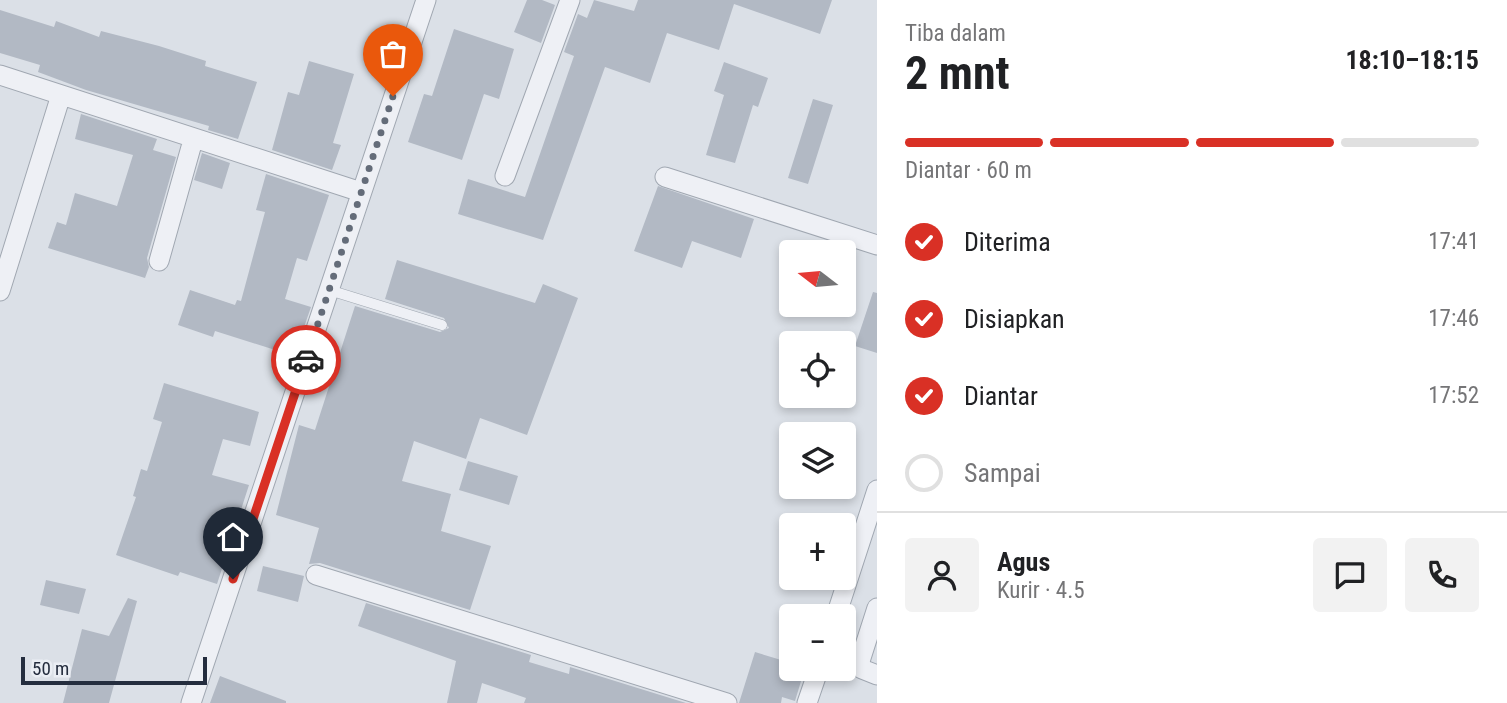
<!DOCTYPE html>
<html lang="id">
<meta charset="utf-8">
<style>
:root{--surface:#fff;--page:#f2f2f2;--text:#202124;--muted:#757577;--line:#e0e0e0;--accent:#d93025}
body{margin:0;font-family:"Roboto Condensed",sans-serif;background:var(--page);color:var(--text);height:100vh;display:flex;flex-direction:column;font-size:26px;white-space:nowrap}
*{box-sizing:border-box;margin:0}
p{font-size:23px;color:var(--muted)}
.icon{flex:none;width:38px;height:38px;fill:none;stroke:currentColor;stroke-width:2;stroke-linecap:round;stroke-linejoin:round}
.map{position:relative;flex:1;overflow:hidden}
.sheet{display:flex;flex-direction:column;background:var(--surface);width:630px}
.sheet>*{flex:none}
.needle{width:46px;rotate:286deg}
.tools{position:absolute;left:779px;top:240px;display:grid;gap:14px}
.tools a{display:grid;place-items:center;width:77px;height:77px;border-radius:7px;background:var(--surface);box-shadow:0 4px 10px #0003;font-size:35px}
.scale{position:absolute;left:21px;bottom:18px;width:186px;box-sizing:border-box;padding-left:7px;border:4px solid #242d3e;border-top:0;font-size:19px;line-height:24px;white-space:nowrap;color:#242d3e;-webkit-text-stroke:5px #eaeef4;paint-order:stroke}
.pin{position:absolute;display:grid;place-items:center;width:60px;height:60px;color:#fff;margin:-72px -30px;border-radius:50% 50% 50% 0;rotate:-45deg;box-shadow:0 0 7px #0007}
.pin .icon{rotate:45deg}
.courier{position:absolute;display:grid;place-items:center;width:70px;height:70px;margin:-35px;border:5px solid #d93025;border-radius:50%;background:#fff;color:#222;box-shadow:0 2px 9px #0007}
.headline em{font-style:normal;font-weight:700}
.headline div{display:flex;flex-direction:column-reverse}
.headline{display:flex;align-items:center;justify-content:space-between;height:119px;padding:0 28px}
h1{font-size:46px;font-weight:700;line-height:52px}
.bar{display:grid;grid-template-columns:repeat(4,1fr);gap:10px 7px;align-content:center;height:84px;padding:0 28px}
.bar i{height:9px;border-radius:5px;background:var(--line)}
.bar .current{background:var(--accent)}
.bar p{grid-column:span 4}
.line{display:flex;align-items:center;gap:18px;padding:0 28px;border-top:2px solid var(--line)}
.line div{flex:1}
.round{display:grid;place-items:center;flex:none;width:74px;height:74px;border-radius:7px;background:var(--page)}
ol{padding:0 28px;list-style:none}
li{display:flex;align-items:center;gap:21px;height:77px}
li p{margin-inline-start:auto}
li .icon{padding:7px;border-radius:50%;background:var(--accent);color:#fff;stroke-width:4}
li:last-child{color:var(--muted)}
li i{width:38px;height:38px;border:4px solid var(--line);border-radius:50%}
main{display:flex;flex:1;min-height:0}
.map>svg:first-child{display:block}
.building{fill:#b2b9c4}
.lines{fill:none;stroke-linecap:round;stroke-linejoin:round}
.lane-casing{stroke:#a0a7b1;stroke-width:11}
.street-casing{stroke:#a0a7b1;stroke-width:21}
.lane{stroke:#eef0f5;stroke-width:10}
.street{stroke:#eef0f5;stroke-width:19}
.done{stroke:#646c79;stroke-width:7;stroke-dasharray:0 12.6}
.route{stroke:#d93025;stroke-width:9}
</style>
<main>
<div class="map">
<svg width="877" height="703" viewBox="0 0 877 703">
<rect width="100%" height="100%" fill="#dbe0e7"/>
<!-- building -->
<path class="building" d="M527,0H542L555,5L541,43L514,32Z
M594,0L634,11L638,0H832L820,34L734,4L719,50L667,33L650,83L605,67L543,240L458,214L468,179L525,197L574,56L564,52L578,14L587,18Z
M0,10L54,27L56,21L99,37L101,31L159,46L206,61L205,66L257,82L238,139L208,130L209,126L86,90L38,72L40,65L0,53Z
M454,29L514,49L499,99L484,94L462,160L408,142L424,94L432,96Z
M309,61L354,74L333,143L341,145L332,170L272,150L288,92L299,95Z
M724,62L768,78L758,107L753,105L735,163L706,155L724,95L714,91Z
M813,99L833,105L808,184L788,178Z
M81,114L157,139L153,150L176,157L147,258L149,267L145,278L48,248L57,222L66,225L75,193L117,206L133,155L75,139Z
M202,153L230,163L222,189L194,180Z
M266,174L329,195L307,261L297,258L285,299L311,307L294,356L215,331L213,337L178,325L190,290L235,305L237,300L241,301L265,212L256,210Z
M658,186L754,219L741,258L692,241L682,268L634,251Z
M397,260L535,303L543,284L578,298L527,435L480,418L466,459L414,441L402,481L451,494L441,531L491,546L470,610L320,563L309,564L319,528L276,515L299,425L315,430L355,306L440,332L449,328L444,318L385,299Z
M873,292L877,293V353L855,346Z
M164,383L259,412L250,446L223,439L212,475L249,485L217,584L180,572L178,576L116,555L136,497L133,496L141,469L147,471L162,422L153,419Z
M468,461L518,476L509,505L459,490Z
M263,566L304,576L298,602L257,591Z
M46,580L86,589L79,614L40,605Z
M128,598L137,601L109,703H63L82,629L109,636Z
M366,603L531,655L529,662L569,674L570,667L686,703H524L526,698L482,683L477,703H447L456,661L358,626Z
M755,652L791,663V668H805L795,701L782,697L781,703H739Z
M220,676L286,701V703H210Z"/>
<g class="lines">
<defs>
<path id="lane" d="M329,290L442,325"/>
<path id="street" d="M0,75L361,192
M505,176L570,0
M665,177L877,245
M159,261L193,140
M0,291L61,95
M316,575L727,703
M877,608L860,661L862,669L877,675
M836,616L877,490
M191,703L426,0
M807,703L819,668"/>
</defs>
<!-- lane casing -->
<use href="#lane" class="lane-casing"/>
<!-- street casing -->
<use href="#street" class="street-casing"/>
<!-- lane -->
<use href="#lane" class="lane"/>
<!-- street -->
<use href="#street" class="street"/>
</g>
<g class="lines">
<!-- done -->
<path class="done" d="M306,360L393,96"/>
<!-- route -->
<path class="route" d="M233,579L306,360"/>
</g>
</svg>
<div class="tools">
<a><svg class="needle" viewBox="-14 -14 28 28"><path d="M0-13l5 13h-10z" fill="#e53935"/><path d="M0 13l5-13h-10z" fill="#757577"/></svg></a>
<a><svg class="icon" aria-label="locate" viewBox="0 0 24 24"><circle cx="12" cy="12" r="6"/><path d="M12 2v4M12 18v4M2 12h4M18 12h4"/></svg></a>
<a><svg class="icon" aria-label="layers" viewBox="0 0 24 24"><path d="M12 4l9 5-9 5-9-5zM3 14l9 5 9-5"/></svg></a>
<a>+</a>
<a>−</a>
</div>
<div class="scale">50 m</div>
<div class="pin" style="left:393px;top:96px;background:#ea580c"><svg class="icon" aria-label="bag" viewBox="0 0 24 24"><path d="M5 8h14l-1 12H6zM9 8a3 3 0 0 1 6 0"/></svg></div>
<div class="pin" style="left:233px;top:579px;background:#1f2937"><svg class="icon" aria-label="home" viewBox="0 0 24 24"><path d="M3 11l9-7 9 7M6 9v11h12V9"/></svg></div>
<div class="courier" style="left:306px;top:360px"><svg class="icon" aria-label="car" viewBox="0 0 24 24"><path d="M5 17H2v-5l4-1 3-4h7l3 4 3 1v5h-3M9 17h6M6 11h13"/><circle cx="7" cy="17" r="2"/><circle cx="17" cy="17" r="2"/></svg></div>
</div>
<section class="sheet">
<div class="headline"><div><h1>2 mnt</h1><p>Tiba dalam</p></div><em>18:10–18:15</em></div>
<div class="bar"><i class="current"></i><i class="current"></i><i class="current"></i><i></i><p>Diantar · 60 m</p></div>
<ol>
<li><svg class="icon" aria-label="check" viewBox="0 0 24 24"><path d="M5 12l5 5 9-10"/></svg>Diterima<p>17:41</p></li>
<li><svg class="icon" aria-label="check" viewBox="0 0 24 24"><path d="M5 12l5 5 9-10"/></svg>Disiapkan<p>17:46</p></li>
<li><svg class="icon" aria-label="check" viewBox="0 0 24 24"><path d="M5 12l5 5 9-10"/></svg>Diantar<p>17:52</p></li>
<li><i></i>Sampai</li>
</ol>
<div class="line" style="height:126px"><a class="round"><svg class="icon" aria-label="person" viewBox="0 0 24 24"><circle cx="12" cy="8" r="4"/><path d="M4 21q1-7 8-7t8 7"/></svg></a><div><b>Agus</b><p>Kurir · 4.5</p></div><a class="round"><svg class="icon" aria-label="chat" viewBox="0 0 24 24"><path d="M4 5h16v11H9l-5 4z"/></svg></a><a class="round"><svg class="icon" aria-label="phone" viewBox="0 0 24 24"><path d="M5 4h4l2 5-3 2q2 4 5 5l2-3 5 2v4C11 20 4 13 5 4z"/></svg></a></div>
</section>
</main>
